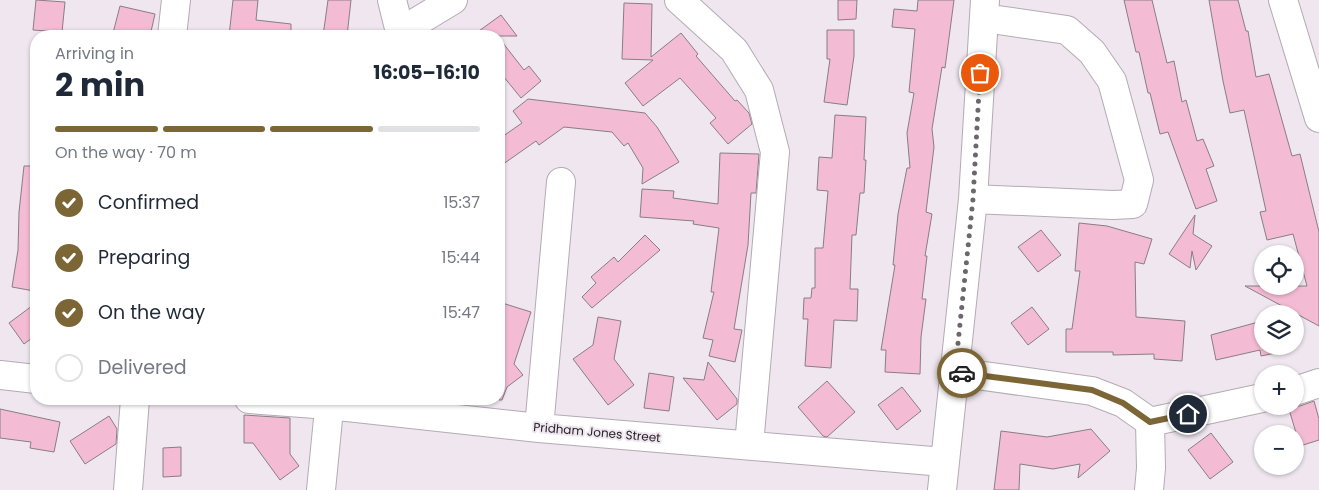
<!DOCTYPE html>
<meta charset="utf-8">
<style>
:root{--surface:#fff;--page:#f2f2f3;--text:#1f2937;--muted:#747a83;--line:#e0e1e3;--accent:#7c6636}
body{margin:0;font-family:Poppins,sans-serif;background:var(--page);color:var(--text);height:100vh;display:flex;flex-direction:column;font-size:19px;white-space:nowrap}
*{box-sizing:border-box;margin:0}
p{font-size:16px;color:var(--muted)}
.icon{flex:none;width:28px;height:28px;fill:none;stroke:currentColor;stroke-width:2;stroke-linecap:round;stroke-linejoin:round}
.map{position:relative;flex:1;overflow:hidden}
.drawer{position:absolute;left:30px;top:30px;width:475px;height:375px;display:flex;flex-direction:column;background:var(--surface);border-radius:20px;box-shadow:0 1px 4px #0004}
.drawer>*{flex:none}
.controls{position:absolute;left:1254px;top:245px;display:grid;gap:10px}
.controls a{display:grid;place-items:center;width:50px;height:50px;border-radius:50%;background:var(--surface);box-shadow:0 1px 4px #0004;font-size:25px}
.pin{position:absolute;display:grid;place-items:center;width:42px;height:42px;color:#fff;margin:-21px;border:2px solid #fff;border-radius:50%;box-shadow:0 1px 5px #0007}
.courier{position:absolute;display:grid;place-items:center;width:50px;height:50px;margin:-25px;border:4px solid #7c6636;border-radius:50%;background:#fff;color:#222;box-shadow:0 1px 6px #0007}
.summary em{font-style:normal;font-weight:700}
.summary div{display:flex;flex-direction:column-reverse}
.summary{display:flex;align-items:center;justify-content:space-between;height:85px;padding:0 25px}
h1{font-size:32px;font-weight:700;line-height:38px}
.bar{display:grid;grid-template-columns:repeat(4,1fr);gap:8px 5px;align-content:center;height:60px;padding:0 25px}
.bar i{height:6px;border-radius:4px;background:var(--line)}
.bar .active{background:var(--accent)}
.bar p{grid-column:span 4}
ol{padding:0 25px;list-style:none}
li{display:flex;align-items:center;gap:15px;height:55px}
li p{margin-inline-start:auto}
li .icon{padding:5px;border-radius:50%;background:var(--accent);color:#fff;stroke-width:4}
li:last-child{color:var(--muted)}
li i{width:28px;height:28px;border:2px solid var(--line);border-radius:50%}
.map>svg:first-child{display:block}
.building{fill:#f4bcd4;stroke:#887e82}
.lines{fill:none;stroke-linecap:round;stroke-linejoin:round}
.minor-casing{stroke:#b3abb2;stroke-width:30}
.minor{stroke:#fff;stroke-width:28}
.done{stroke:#6c676c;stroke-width:5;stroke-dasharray:0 9}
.route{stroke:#7c6636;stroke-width:6}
.labels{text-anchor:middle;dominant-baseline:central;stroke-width:4;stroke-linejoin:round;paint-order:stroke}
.street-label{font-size:12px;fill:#262225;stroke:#efe6ef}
</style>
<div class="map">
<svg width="1319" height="490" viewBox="0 0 1319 490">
<rect width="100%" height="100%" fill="#efe6ef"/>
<!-- building -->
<path class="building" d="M36,0L65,2L62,32L33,30Z
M233,0H258L256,20L291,24V36H229Z
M328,0H351L347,36H323Z
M838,0H857L856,19L838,20Z
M918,0H954L945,68L942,67L932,129L934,147L926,212L932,214L925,256H927L922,299H926L921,337L920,374L885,372L886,350H881L895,265H893L898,214L907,168H910L907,133L914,93L909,92L915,29L892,27L894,9L917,11Z
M1124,0H1152L1167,63L1174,61L1182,102L1186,100L1197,141L1203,139L1214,166L1206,169L1217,201L1196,209L1168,132L1160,134L1150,93H1148L1139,52H1136Z
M1209,0H1238L1246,31H1248L1256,77L1269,74L1292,156L1300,154L1319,232V326L1245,286H1307L1293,234L1267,240L1260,212L1266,211L1244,110L1230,113L1223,81Z
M624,3L652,4L651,57L681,33L698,54L696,56L735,101L737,100L749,113L752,124L728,144L710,123L716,118L680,78L643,106L625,83L653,60L622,59Z
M120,6L155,14L150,36H128L113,33Z
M501,15L517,36H472Z
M827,30H854V56L847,105L824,102L830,59H827Z
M499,38L524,70L529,66L541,81L521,98L499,71Z
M528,99L645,113L657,127L679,162L642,184L643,168L628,143L624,146L612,132L564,127L539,145L536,141L499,167V139L522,123L513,111Z
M835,115L866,117L864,160H866L864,193H860L856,235H852L850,289H858L857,321L834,320L831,368L805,366L808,319H803L804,298H811L812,288H815V248H823L828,191L817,190L819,157L832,158Z
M720,153L759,154L756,193H751L748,245L734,329L742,330L735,362L709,356L713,340L703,338L714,292H711L719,228L693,224L694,221L640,217L642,189L674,191L673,198L718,204Z
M24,166H36L34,291L12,287L18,250L19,212Z
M1195,215L1193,234L1212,246L1196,270L1192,251L1190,268L1169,254Z
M1079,223L1107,226L1152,239L1144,264L1135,262L1136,317L1185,321L1182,361L1154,359V354L1113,355V352H1066V329H1072L1080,271H1075Z
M1041,230L1061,255L1038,272L1018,247Z
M645,235L660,250L592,308L582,297L596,283L591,277L614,257L618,262Z
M499,302L531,312L514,364L523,375L507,387L502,400H499Z
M36,303V335L24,344L9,323Z
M1032,307L1049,329L1028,345L1011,323Z
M598,317L621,321L614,359L634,385L608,405L573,359L593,345Z
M1262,321V346H1289L1290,350L1261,356L1260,350L1216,360L1211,335Z
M708,362L737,399V404L717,420L683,378L704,380Z
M649,373L674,377L669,411L644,408Z
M827,381L855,412L827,437L823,436L798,407Z
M902,387L921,411L897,430L878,405Z
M1314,401L1319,419V440L1300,446L1288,406H1300Z
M0,409L60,422L54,452L30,448L31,442L0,438Z
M244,415L290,418V454L299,466L280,480L253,443H244Z
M109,416L117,429L116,444L85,464L70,441Z
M1091,429L1110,451L1078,478L1080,464L1053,469L1020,464L1019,490H994L1001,431L1047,437Z
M1211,433L1233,462L1210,479L1188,450Z
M181,447V476L163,477V448Z"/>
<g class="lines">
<defs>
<path id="minor" d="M392,0L400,32
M679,0L734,50L759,90L775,152L749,445
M1283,0L1319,118
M172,36L176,0
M398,36L400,32L453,0
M973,199L1113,205L1133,204L1139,180L1112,81L1092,52L1067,30L984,18
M955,372L1092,391L1123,403L1150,422L1262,398
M0,375L36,379
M1295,391L1319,383
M249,399L329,405L539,428L944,462
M539,428L561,182
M128,490L135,399
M321,490L330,399
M942,490L973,199L985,0
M1149,490L1151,468L1150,422"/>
</defs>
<!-- minor casing -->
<use href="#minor" class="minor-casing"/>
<!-- minor -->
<use href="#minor" class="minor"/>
</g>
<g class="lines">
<!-- done -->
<path class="done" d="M962,373L955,372L973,199L980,73"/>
<!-- route -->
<path class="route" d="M962,373L1092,390L1123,403L1150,422L1188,414"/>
</g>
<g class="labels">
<!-- street labels -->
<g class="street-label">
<text transform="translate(597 432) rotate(5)">Pridham Jones Street</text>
</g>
</g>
</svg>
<div class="controls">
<a><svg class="icon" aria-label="locate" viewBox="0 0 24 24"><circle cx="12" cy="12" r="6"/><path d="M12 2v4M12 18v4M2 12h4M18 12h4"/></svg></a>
<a><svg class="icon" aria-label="layers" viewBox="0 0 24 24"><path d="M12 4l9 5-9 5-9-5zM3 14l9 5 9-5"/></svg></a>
<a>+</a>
<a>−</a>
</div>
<div class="pin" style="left:980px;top:73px;background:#ea580c"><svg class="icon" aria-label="bag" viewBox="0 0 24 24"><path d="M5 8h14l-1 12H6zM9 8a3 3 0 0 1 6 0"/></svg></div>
<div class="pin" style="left:1188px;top:414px;background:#1f2937"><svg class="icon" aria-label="home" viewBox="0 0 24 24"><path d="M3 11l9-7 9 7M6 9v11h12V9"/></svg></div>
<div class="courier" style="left:962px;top:373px"><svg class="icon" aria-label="car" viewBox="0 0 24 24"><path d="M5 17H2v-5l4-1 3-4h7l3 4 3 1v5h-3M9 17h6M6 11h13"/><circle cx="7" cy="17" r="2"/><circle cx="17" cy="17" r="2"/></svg></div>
<section class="drawer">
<div class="summary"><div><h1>2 min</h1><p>Arriving in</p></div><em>16:05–16:10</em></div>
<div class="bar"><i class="active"></i><i class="active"></i><i class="active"></i><i></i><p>On the way · 70 m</p></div>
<ol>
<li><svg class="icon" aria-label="check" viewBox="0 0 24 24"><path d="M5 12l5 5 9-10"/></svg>Confirmed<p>15:37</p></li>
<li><svg class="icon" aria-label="check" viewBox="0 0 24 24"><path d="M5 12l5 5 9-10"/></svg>Preparing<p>15:44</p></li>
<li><svg class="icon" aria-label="check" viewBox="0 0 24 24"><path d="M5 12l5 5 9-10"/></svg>On the way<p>15:47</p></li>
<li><i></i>Delivered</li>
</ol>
</section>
</div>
